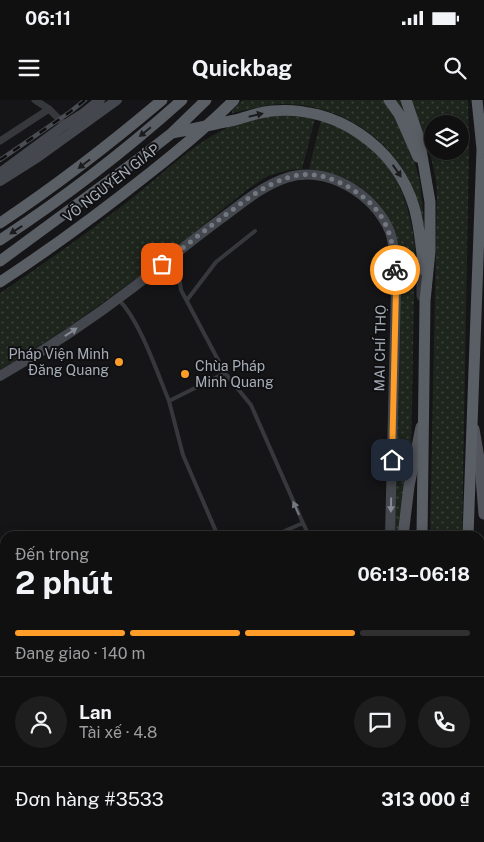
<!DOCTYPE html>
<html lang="vi">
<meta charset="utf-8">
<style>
:root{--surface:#101011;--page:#1e1e1f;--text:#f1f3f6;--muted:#9c9d9f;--line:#303031;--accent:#fe9d27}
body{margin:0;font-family:"Public Sans",sans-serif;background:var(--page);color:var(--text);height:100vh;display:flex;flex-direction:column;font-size:19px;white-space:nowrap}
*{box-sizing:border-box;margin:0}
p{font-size:16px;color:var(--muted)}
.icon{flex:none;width:28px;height:28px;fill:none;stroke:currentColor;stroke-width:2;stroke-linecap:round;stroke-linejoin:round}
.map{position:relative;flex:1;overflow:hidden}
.drawer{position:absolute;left:0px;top:431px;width:485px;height:311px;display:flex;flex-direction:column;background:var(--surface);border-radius:15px 15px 0 0;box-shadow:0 2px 12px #0003,0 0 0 1px var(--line)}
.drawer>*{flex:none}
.buttons{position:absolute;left:424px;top:15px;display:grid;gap:10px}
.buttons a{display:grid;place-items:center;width:45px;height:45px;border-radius:50%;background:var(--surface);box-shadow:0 2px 12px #0003,0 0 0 1px var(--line);font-size:25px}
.pin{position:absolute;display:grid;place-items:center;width:42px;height:42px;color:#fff;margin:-21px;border-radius:10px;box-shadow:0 2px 8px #0006}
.courier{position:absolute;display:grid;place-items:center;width:50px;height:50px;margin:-25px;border:4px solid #fe9d27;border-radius:50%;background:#fff;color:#222;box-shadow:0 1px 6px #0007}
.overview em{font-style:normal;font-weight:700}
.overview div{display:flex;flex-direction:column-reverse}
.overview{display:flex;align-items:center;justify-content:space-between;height:85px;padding:0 15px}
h1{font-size:32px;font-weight:700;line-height:38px}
.bar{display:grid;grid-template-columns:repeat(4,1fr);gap:8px 5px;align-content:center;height:60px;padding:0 15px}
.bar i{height:6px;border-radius:4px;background:var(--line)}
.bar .selected{background:var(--accent)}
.bar p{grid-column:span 4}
.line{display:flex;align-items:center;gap:12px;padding:0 15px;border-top:1px solid var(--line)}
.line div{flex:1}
.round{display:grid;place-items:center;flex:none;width:52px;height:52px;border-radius:26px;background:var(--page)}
.status{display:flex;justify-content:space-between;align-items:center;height:35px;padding:0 25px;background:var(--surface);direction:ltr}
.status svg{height:14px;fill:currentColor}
header{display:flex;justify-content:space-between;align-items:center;height:65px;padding:0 15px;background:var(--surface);font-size:22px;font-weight:700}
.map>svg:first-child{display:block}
.grass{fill:url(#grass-dots);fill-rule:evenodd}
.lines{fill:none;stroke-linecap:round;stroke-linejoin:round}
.service{stroke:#36383c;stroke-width:4}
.minor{stroke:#36383c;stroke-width:7}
.tertiary{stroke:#36383c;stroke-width:9}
.secondary{stroke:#44474d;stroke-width:10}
.primary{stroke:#52555c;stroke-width:11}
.trunk{stroke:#5a5e65;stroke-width:11}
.rail-casing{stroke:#494c52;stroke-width:4.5}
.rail{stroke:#101012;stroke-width:2.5;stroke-dasharray:8;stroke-linecap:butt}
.oneway{fill:#1b1c1e}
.oneway2{fill:#848a93}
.oneway3{fill:#747980}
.done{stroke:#737880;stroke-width:5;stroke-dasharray:0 9}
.route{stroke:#fe9d27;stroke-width:6}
.poi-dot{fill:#fe9d27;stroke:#101012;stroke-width:2}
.labels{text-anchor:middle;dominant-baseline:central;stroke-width:4;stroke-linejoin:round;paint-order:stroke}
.street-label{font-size:14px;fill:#a6aeb8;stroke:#101012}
.poi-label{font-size:14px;fill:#a6aeb8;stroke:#101012;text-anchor:end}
</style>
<div class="status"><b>06:11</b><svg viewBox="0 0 49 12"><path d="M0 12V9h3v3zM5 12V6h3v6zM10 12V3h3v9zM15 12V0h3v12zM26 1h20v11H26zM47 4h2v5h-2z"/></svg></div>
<header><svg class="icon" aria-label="menu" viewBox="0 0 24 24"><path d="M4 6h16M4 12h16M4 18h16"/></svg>Quickbag<svg class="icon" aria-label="search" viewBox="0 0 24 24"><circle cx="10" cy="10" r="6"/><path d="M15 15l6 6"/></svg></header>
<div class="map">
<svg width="484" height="742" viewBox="0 0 484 742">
<defs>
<pattern id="grass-dots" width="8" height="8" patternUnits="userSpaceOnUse" patternTransform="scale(1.25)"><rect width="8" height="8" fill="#1d251d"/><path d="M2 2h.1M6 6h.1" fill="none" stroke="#3b423c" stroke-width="1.8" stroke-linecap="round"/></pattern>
</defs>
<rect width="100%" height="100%" fill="#151517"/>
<!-- grass -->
<path class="grass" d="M243,0H403L409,46L415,63L420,82L425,130C420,116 417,101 412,87C392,36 334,2 281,4C264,5 248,10 232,13V10Z
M411,0H468L469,47L462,436H430L437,95C436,63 422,30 411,0ZM432,24H460V51H432Z
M271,15H289L315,19L302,69L289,70L268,76L248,89L149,169L69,227L0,270V193C43,164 86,134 127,102C161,76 191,44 231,26C243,20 258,18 271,15Z
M321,20C333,26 349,30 360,38C397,65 409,102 415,146L411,358L398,436H394L395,133C378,92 352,75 309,69Z"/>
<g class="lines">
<!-- service -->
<path class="service" d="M176,155L181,190L225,273L251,305L303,423L273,436
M119,200C140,221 157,272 169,301L225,273
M187,200L216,162L255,131
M169,301L183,355L218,436
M303,423L309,436"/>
<!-- minor -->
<path class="minor" d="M35,0L49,9L65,25
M0,41L49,9
M0,672H5
M344,738L347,742
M371,738H390
M73,742V738
M201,742L202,738"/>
<!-- tertiary -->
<path class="tertiary" d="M421,196V164"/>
<!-- secondary -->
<path class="secondary" d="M0,73L65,25L84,13L100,0
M0,81L38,57L117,0
M0,276C47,249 92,219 135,186C164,163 192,140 222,118C241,104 262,86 286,78C326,64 375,94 390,132C396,150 395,170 396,189L390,436"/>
<!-- primary -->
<path class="primary" d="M474,329L480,364L484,414
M403,436L409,386L421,327
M390,742V738"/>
<!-- trunk -->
<path class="trunk" d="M389,0L399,14L418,57
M406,0L419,38L430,102V151L425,201L422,436
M477,0L482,49
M172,33C193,29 214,24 235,20C247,17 259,12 272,11C335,5 396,46 414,107C420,127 421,149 424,170
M0,123C57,85 110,44 162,0
M0,140C64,98 125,51 182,0
M0,161L136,61L172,33L206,0
M0,182C52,148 102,111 151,72C180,49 208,26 234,0
M468,436L482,49L484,41
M480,716L484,710
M478,738L480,742
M417,742V738
M465,742L468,738"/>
<defs>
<path id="rail" d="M0,60L70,12L85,0"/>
</defs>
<!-- rail casing -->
<use href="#rail" class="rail-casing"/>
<!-- rail -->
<use href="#rail" class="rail"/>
</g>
<!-- one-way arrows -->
<defs><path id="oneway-solid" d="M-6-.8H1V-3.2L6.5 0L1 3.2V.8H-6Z" transform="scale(1.25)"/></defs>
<g class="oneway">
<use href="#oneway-solid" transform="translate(256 15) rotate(-13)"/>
<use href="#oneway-solid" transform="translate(145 32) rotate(141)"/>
<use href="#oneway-solid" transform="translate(84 64) rotate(143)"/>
<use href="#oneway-solid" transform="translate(397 71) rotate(55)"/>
<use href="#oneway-solid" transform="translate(16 130) rotate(147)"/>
</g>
<g class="oneway2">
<use href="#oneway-solid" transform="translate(71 232) rotate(-33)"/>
<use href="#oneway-solid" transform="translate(391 405) rotate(91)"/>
</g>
<use class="oneway3" href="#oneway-solid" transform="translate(296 408) rotate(-114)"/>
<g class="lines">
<!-- done -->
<path class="done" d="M162,164C180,150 198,136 216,122C241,104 268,80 299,75C320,72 343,82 359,94C386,112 394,139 395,170"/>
<!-- route -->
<path class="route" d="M392,360L396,188L395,170"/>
</g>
<!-- markers -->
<g class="poi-dot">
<circle cx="119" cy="262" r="5"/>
<circle cx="185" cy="274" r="5"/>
</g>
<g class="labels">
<!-- street labels -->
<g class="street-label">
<text transform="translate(111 83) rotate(-38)">VÕ NGUYÊN GIÁP</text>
<text transform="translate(380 248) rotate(-89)">MAI CHÍ THỌ</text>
</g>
<!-- poi labels -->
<g class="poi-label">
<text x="109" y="254">Pháp Viện Minh<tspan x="109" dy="16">Đăng Quang</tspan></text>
<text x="195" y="266" text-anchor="start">Chùa Pháp<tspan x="195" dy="16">Minh Quang</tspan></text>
</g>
</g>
</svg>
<div class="buttons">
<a><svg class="icon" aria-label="layers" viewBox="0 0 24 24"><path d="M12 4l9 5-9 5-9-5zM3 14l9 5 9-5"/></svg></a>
</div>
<div class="pin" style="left:162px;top:164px;background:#ea580c"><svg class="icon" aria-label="bag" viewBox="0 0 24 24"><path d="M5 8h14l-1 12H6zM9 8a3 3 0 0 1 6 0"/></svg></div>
<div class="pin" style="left:392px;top:360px;background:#1f2937"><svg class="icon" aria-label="home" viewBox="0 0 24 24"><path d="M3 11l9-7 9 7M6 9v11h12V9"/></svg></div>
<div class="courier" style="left:395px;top:170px"><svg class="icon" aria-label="bike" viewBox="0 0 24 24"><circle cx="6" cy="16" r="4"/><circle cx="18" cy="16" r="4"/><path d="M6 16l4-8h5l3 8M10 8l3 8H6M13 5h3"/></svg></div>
<section class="drawer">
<div class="overview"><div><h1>2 phút</h1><p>Đến trong</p></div><em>06:13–06:18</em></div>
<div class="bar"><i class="selected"></i><i class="selected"></i><i class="selected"></i><i></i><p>Đang giao · 140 m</p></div>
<div class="line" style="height:90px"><a class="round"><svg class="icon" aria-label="person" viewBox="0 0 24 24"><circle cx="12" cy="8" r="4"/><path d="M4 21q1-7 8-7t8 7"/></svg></a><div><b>Lan</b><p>Tài xế · 4.8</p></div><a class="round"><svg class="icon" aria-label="chat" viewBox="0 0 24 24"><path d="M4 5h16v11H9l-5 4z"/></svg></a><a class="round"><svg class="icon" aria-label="phone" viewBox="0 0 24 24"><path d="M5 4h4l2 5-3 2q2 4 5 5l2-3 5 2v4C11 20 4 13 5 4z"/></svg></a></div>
<div class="line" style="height:65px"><div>Đơn hàng #3533</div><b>313 000 ₫</b></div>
</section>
</div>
